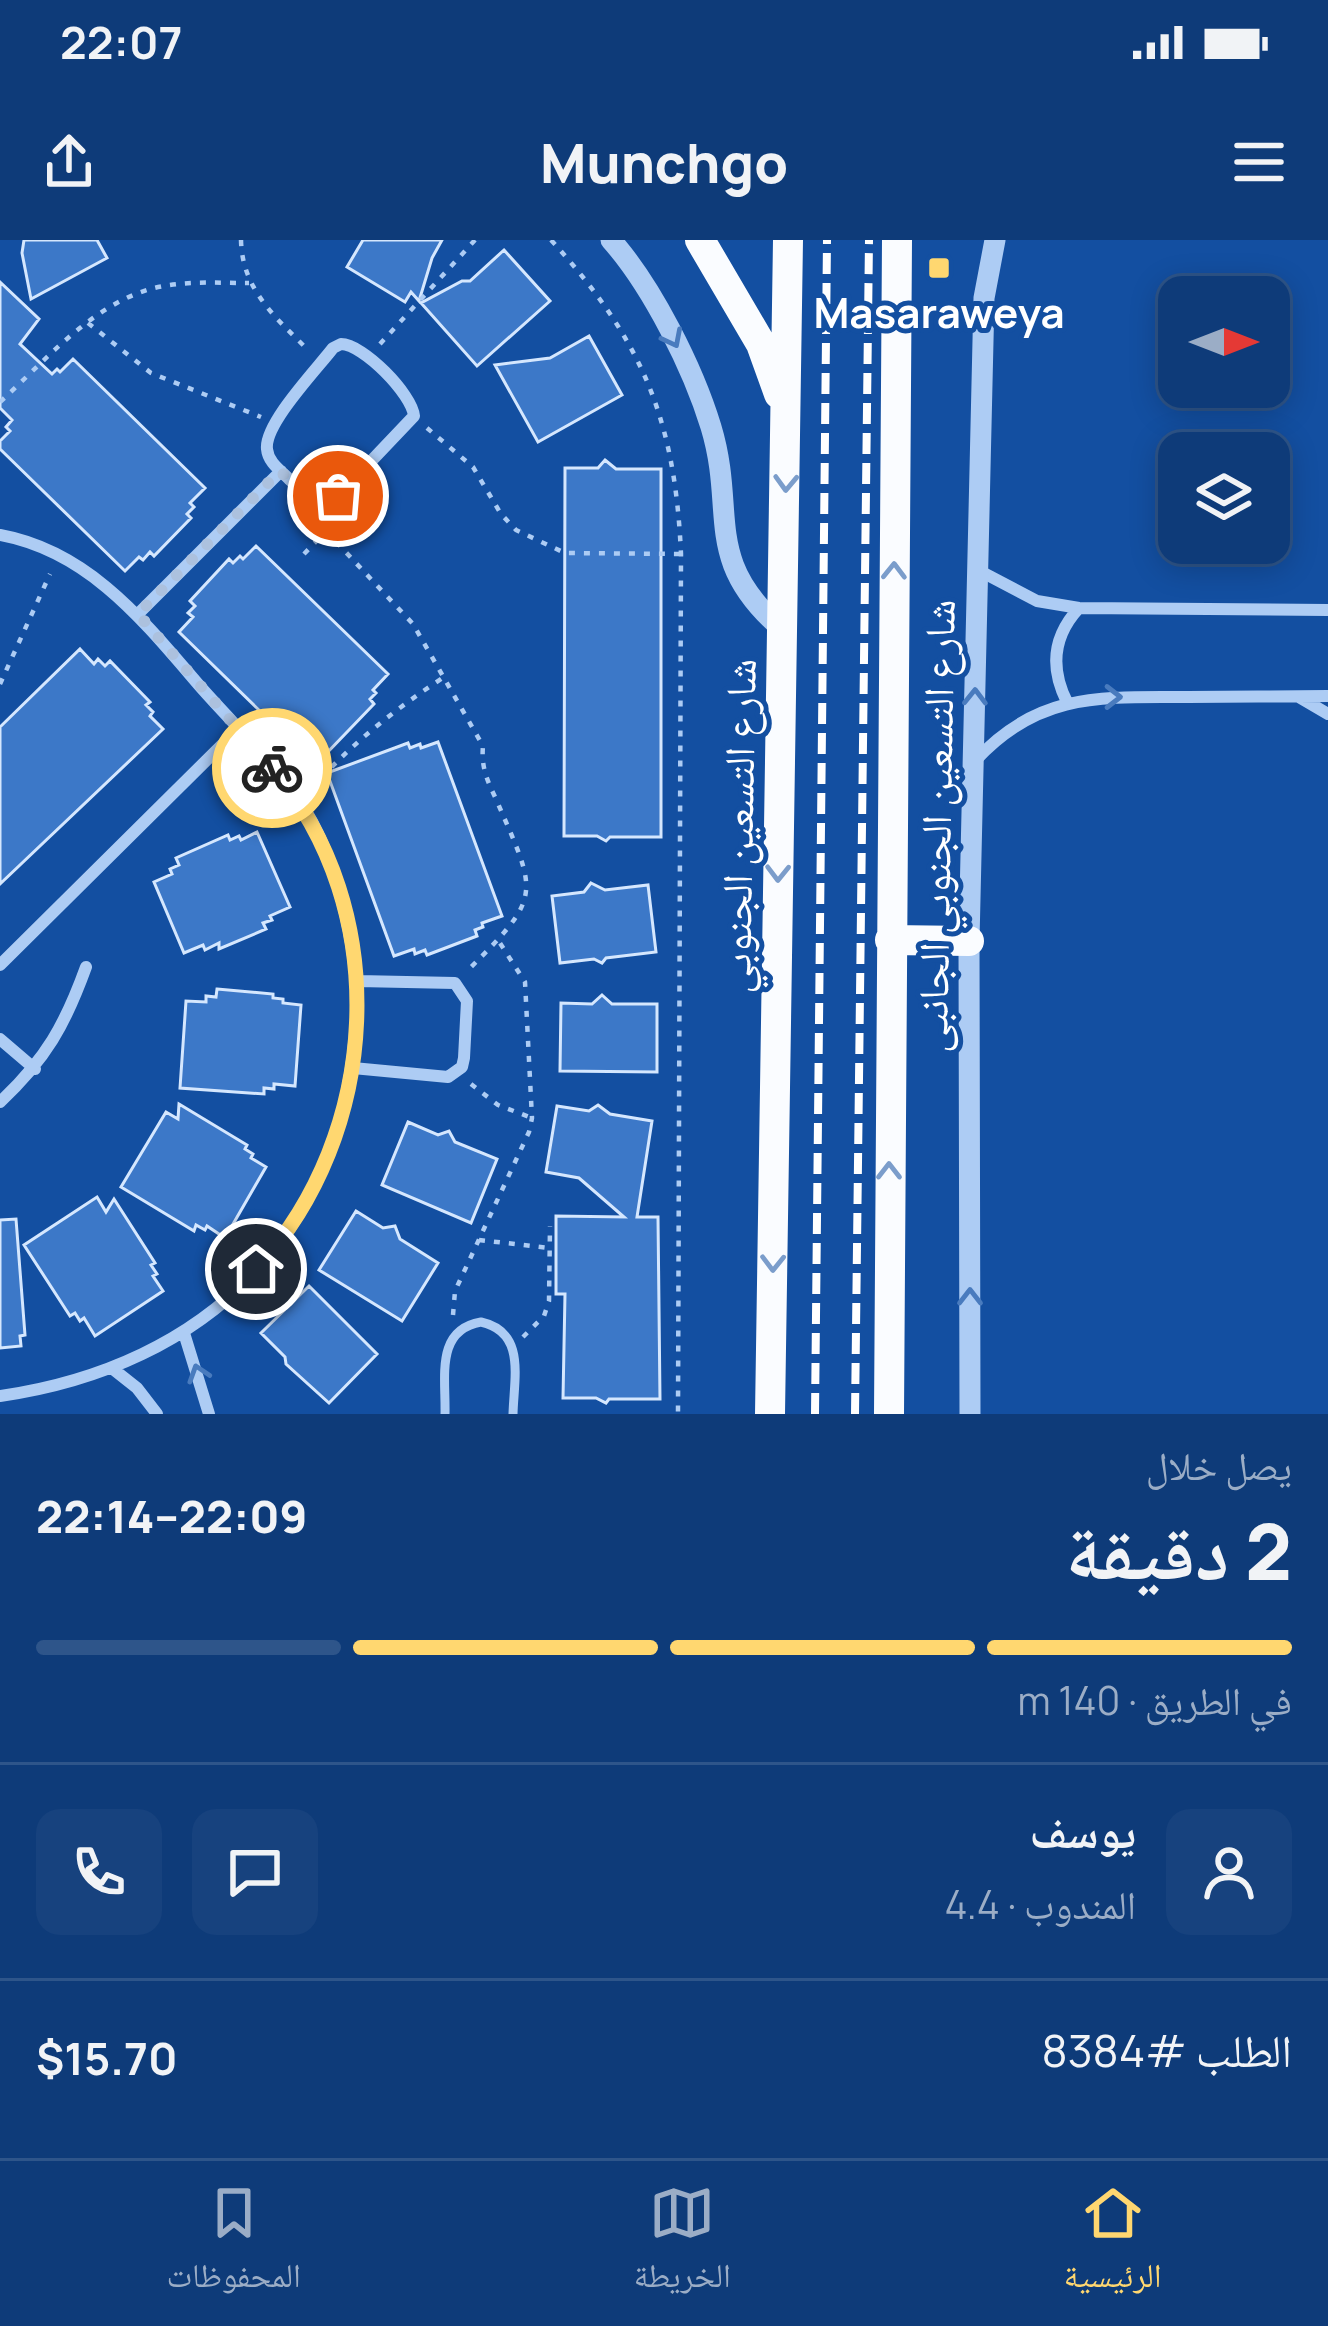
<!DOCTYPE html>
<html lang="ar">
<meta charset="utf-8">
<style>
:root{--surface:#0e3b79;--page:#17427e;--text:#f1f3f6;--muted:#9badc6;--line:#2e558a;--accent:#ffd770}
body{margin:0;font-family:Manrope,"Noto Naskh Arabic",sans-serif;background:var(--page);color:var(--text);direction:rtl;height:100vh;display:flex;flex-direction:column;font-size:45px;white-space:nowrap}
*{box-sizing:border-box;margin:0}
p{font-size:39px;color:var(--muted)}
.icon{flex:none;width:66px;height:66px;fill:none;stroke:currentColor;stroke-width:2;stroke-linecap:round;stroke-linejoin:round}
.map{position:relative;height:1174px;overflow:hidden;direction:ltr}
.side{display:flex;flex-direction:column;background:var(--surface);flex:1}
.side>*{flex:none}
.needle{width:78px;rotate:90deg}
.tools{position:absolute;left:1158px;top:36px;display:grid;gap:24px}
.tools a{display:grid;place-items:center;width:132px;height:132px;border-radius:24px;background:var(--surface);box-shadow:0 6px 30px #0003,0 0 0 3px var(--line);font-size:60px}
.pin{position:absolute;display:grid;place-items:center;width:102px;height:102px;color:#fff;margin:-51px;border:6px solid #fff;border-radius:50%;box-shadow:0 3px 12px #0007}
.courier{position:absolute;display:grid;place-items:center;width:120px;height:120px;margin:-60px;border:9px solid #ffd770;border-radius:50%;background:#fff;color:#222;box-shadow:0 3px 15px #0007}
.overview em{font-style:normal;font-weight:800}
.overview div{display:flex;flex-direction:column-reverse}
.overview{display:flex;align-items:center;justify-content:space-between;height:204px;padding:0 36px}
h1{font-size:78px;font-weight:800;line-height:90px}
.bar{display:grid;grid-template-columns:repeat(4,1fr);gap:18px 12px;align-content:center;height:144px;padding:0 36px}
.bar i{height:15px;border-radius:9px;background:var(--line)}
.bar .active{background:var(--accent)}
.bar p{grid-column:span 4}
.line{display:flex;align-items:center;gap:30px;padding:0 36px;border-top:3px solid var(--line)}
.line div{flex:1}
.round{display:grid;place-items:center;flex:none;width:126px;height:126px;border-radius:24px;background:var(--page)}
.status{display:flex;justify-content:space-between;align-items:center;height:84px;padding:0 60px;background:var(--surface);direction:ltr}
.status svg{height:33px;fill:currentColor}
header{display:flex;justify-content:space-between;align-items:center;height:156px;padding:0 36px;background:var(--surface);font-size:54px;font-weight:800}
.dock{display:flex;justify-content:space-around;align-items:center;height:168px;border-top:3px solid var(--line);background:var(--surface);font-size:33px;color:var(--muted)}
.dock a{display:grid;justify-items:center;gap:6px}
.dock .active{color:var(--accent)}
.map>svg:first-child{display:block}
.building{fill:#3c78c8;stroke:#d5e7fe;stroke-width:3}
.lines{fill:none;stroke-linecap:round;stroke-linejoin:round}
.path{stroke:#adccf4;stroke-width:4.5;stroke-dasharray:6 9;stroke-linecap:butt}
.service{stroke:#adccf4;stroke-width:9}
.minor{stroke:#adccf4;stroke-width:12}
.tertiary{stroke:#adccf4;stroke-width:21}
.primary{stroke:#fafcff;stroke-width:30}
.rail{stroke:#fff;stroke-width:8;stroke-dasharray:21 9;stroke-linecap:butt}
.oneway{stroke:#497bbe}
.oneway2{stroke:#7b9dcb}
.done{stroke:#acc1de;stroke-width:12;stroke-dasharray:0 21.6}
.route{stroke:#ffd770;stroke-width:15}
.poi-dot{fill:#ffd770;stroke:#134fa1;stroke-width:4.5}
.labels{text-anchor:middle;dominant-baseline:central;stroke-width:10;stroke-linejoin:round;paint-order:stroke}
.poi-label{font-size:42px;font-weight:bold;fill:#fff;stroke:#134fa1}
.street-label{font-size:42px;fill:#fff;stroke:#134fa1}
</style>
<div class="status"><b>22:07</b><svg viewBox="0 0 49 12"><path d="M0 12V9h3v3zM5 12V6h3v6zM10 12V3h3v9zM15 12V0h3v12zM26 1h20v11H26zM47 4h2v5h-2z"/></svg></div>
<header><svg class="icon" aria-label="menu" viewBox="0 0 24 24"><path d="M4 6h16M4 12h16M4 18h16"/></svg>Munchgo<svg class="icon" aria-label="share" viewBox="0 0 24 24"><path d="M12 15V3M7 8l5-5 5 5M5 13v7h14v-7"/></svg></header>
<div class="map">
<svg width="1328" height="1174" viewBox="0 0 1328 1174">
<rect width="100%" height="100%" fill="#134fa1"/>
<!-- building -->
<path class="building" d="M24,0H97L107,18L31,59L22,13Z
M363,0H442L432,18L419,61L411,52L405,62L347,27Z
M504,10L550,61L477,126L421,63L462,41H470Z
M0,42L39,79L20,104L52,134L57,129L60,132L73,119L205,248L190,263L194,267L187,274L191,278L154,316L150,312L143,320L139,317L125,331L0,209V201L10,191L6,187L12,180L0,168Z
M589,96L622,155L538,202L495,125L550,118Z
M605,220L616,229H661V597H610L606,601L597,596H564L565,228H598Z
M256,306L388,434L373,450L376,453L370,459L374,464L322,518L318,508L308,518L179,392L193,377L188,373L195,366L190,361L229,319L233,323L240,316L243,319Z
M80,409L94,424L98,419L105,426L110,421L150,462L146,465L153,472L150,476L163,489L0,644V487Z
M438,502L502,676L482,683L483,687L475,690L477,696L427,715L425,710L415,714L414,709L394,716L327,533L408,503L410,508L420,504L421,508Z
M257,592L290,667L270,676L272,680L263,683L266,689L219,709V703L205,710L203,705L184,713L154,642L172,634L170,629L179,625L176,618L228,595L230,600L239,596L241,600Z
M591,643L605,650L648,645L656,712L606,718L602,723L594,719L560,723L552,656L584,652Z
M217,749L273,754V758L283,759V763L301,765L295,846L274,844V849L264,848V854L180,848L186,761L206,762V756L216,757Z
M602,755L612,764H657V832L560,831L561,763L592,764Z
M179,864L247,905L245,909L253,914L251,918L266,927L225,998L207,986L205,990L196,985L194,991L121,947L166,872L178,879Z
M598,865L610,874L652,881L637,977H658L660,1159H609L606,1163L596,1158H563L565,1054H556V976L624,977L579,938L546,932L557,866L589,871Z
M408,882L438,895L449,891L455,902L497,919L471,983L382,945Z
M97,957L106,972L114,959L155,1023L151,1025L157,1034L153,1036L163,1051L95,1096L84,1078L80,1081L75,1073L70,1076L24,1005Z
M356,971L383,988L395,986L400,999L438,1023L402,1081L319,1030Z
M16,979L25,1095L20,1096L21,1106L0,1108V980Z
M309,1046L377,1114L329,1163L286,1124L285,1117L261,1093Z"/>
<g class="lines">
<!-- path -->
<path class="path" d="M241,0C242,49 275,77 307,109
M551,0C642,100 675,178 681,314L678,1174
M88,83L151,133L261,177
M380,104L475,0
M0,162C44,122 89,68 147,50C180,40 216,43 249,43
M427,188L473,227L501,274L516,290L565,313L681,314
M326,291L413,384L483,506C481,527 487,540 496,559C537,654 544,655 468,730
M304,314L326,291L332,275
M0,444L50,334
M311,549C351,504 394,470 444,437
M471,844L498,865L532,878
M479,1000L550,1008
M453,1075L455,1051L529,892L532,878L525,742L498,700
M523,1097L544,1076L549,1061L550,986"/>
<!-- service -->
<path class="service" d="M445,1174C446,1137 435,1090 481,1082C526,1092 514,1137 513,1174"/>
<!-- minor -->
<path class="minor" d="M341,104C363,104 412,154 414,176L338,256C316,262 305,254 289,239C280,230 268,222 267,209C264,184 317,129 333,108Z
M0,295C88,311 143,380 198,444C231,482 271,519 299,560C337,616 359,711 356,777C346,990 208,1126 0,1156
M978,330L1037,361L1079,368L1328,370
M138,374L281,231
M1299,457L1328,474
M1067,462C1050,428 1053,396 1079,368
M975,521C1038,452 1101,457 1188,457C1235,457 1281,456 1328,456
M0,725L238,489
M0,799L35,829
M353,828L448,837L462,827L464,818L467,761L455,743L358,741
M0,862C46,819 65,785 86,727
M184,1093L209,1174
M113,1129L137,1148L157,1174"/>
<!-- tertiary -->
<path class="tertiary" d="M611,0C652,46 693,128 711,187C737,273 701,319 782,389
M970,1174L969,701L984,58L995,0"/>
<!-- primary -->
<path class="primary" d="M700,0L761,104L779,154
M890,700L969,701
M770,1174L788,0
M889,1174L897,0"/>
<!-- rail -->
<path class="rail" d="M815,1174L827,0
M855,1174L869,0"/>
</g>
<!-- one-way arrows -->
<defs><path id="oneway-chevron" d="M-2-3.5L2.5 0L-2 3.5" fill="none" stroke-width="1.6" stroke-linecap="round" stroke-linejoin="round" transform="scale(3)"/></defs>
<g class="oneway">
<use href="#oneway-chevron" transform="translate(673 99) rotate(63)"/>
<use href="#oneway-chevron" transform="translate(975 457) rotate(-89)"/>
<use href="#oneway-chevron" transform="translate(1113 457)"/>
<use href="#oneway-chevron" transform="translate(970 1057) rotate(-90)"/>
<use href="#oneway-chevron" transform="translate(198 1133) rotate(-108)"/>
</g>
<g class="oneway2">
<use href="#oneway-chevron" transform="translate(786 243) rotate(92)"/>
<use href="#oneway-chevron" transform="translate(894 331) rotate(-89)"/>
<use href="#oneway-chevron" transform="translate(778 633) rotate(91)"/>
<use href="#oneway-chevron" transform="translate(889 931) rotate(-90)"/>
<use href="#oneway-chevron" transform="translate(773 1023) rotate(91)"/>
</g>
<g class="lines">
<!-- done -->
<path class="done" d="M272,528L138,374L280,231L307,256H338"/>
<!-- route -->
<path class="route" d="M256,1029C381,895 394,669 272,528"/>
</g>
<!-- markers -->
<rect class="poi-dot" x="927" y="16" width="24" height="24" rx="6"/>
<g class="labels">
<!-- poi labels -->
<g class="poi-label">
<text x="939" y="72">Masaraweya</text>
</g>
<!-- street labels -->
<g class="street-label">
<text transform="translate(737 586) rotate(-89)">شارع التسعين الجنوبي</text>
<text transform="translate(935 586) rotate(-89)">شارع التسعين الجنوبي الجانبى</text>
</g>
</g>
</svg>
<div class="tools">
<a><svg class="needle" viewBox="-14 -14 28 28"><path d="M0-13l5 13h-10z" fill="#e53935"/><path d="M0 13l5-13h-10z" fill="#9badc6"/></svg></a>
<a><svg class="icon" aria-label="layers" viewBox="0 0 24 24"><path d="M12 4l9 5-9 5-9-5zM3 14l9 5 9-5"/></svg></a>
</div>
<div class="pin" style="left:338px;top:256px;background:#ea580c"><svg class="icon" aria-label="bag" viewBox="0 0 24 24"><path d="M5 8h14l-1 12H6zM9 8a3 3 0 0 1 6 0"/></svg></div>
<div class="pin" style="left:256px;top:1029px;background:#1f2937"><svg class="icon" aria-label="home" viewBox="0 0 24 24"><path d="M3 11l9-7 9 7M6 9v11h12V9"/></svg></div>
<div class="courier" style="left:272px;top:528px"><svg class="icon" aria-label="bike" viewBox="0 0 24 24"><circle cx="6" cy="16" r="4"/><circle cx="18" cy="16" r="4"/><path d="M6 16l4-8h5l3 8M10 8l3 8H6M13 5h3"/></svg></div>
</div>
<section class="side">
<div class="overview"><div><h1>2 دقيقة</h1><p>يصل خلال</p></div><em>22:09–22:14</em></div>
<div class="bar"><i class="active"></i><i class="active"></i><i class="active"></i><i></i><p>في الطريق · 140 m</p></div>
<div class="line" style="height:216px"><a class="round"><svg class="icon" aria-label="person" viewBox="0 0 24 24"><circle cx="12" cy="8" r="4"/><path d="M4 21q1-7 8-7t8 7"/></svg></a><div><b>يوسف</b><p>المندوب · 4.4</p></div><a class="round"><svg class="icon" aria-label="chat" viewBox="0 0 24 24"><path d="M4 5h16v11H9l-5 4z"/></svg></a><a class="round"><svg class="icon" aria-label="phone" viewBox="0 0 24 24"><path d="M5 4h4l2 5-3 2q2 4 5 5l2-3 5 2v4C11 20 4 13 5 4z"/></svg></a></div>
<div class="line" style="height:156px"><div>الطلب #8384</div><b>$15.70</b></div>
</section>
<nav class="dock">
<a class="active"><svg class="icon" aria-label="home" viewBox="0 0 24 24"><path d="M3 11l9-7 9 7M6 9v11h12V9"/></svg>الرئيسية</a>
<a><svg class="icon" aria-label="map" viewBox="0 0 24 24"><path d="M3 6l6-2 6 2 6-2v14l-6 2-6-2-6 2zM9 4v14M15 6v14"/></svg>الخريطة</a>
<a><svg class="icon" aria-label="saved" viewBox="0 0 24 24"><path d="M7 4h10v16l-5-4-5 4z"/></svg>المحفوظات</a>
</nav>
